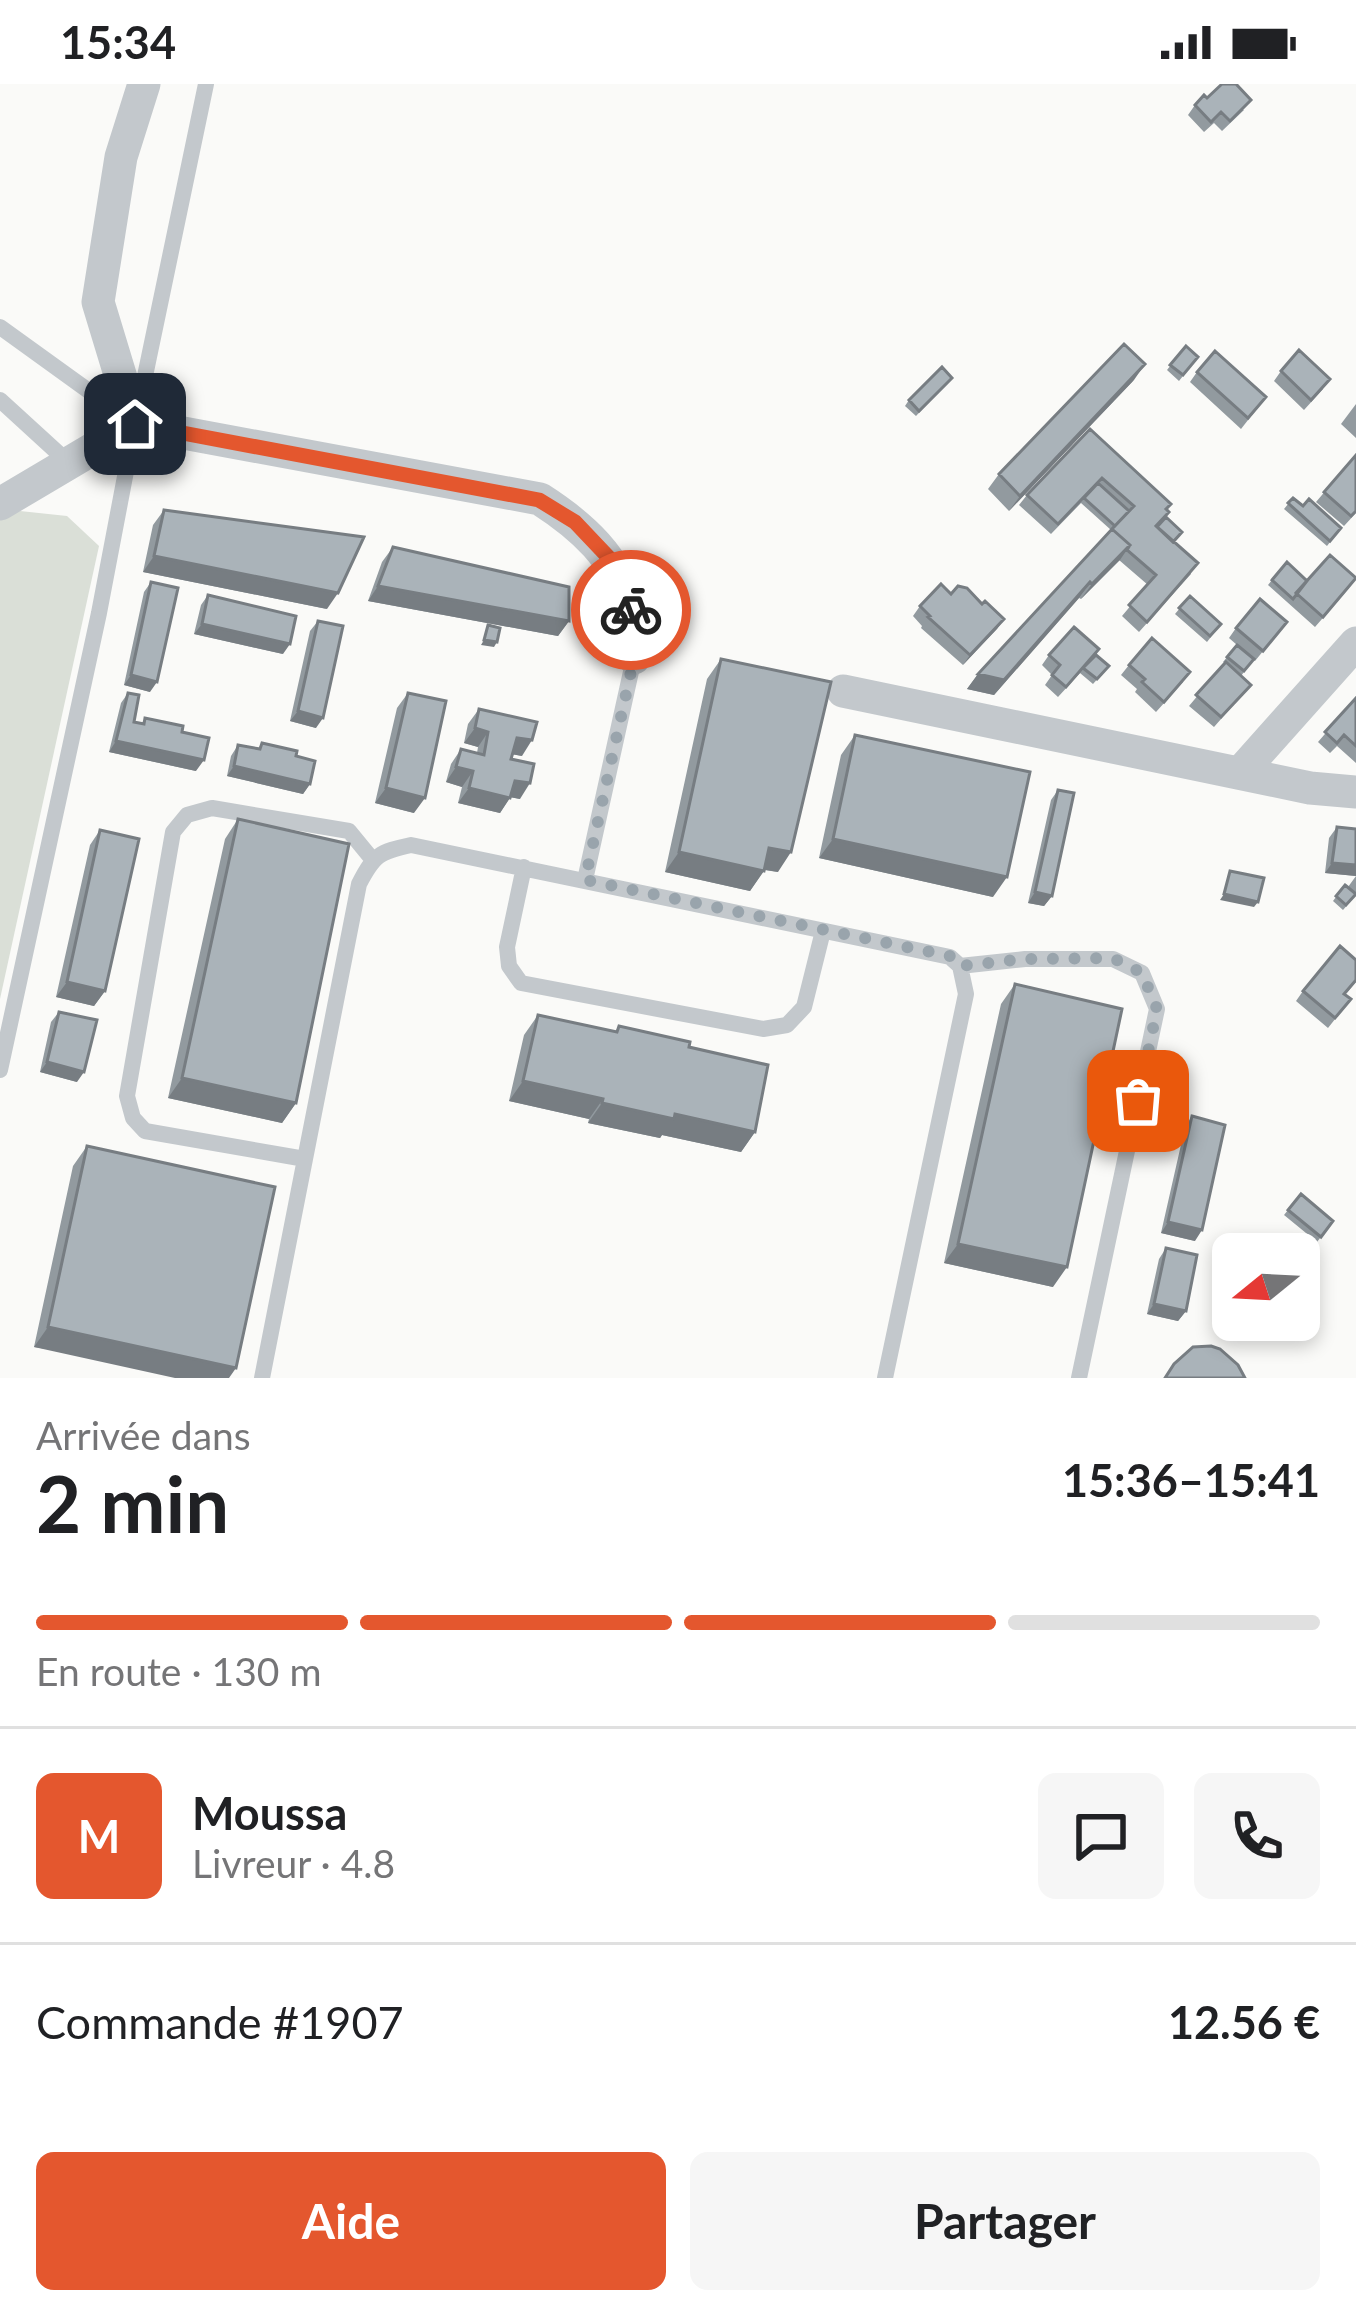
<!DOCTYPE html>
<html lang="fr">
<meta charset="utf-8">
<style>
:root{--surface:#fff;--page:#f6f6f6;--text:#202124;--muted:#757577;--line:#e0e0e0;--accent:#e4572e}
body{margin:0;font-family:Lato,sans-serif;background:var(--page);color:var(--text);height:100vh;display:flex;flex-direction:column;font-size:45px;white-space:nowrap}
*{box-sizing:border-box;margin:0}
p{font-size:39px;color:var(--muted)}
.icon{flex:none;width:66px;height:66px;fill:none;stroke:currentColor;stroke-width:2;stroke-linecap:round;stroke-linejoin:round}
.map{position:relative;height:1294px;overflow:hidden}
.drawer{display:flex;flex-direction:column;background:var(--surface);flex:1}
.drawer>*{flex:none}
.needle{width:78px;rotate:252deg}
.controls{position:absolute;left:1212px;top:1149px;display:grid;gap:24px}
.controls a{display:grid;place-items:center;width:108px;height:108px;border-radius:18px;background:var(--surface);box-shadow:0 6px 18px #0003;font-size:60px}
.pin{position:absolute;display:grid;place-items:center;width:102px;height:102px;color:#fff;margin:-51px;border-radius:24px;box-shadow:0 6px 18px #0006}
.courier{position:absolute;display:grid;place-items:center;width:120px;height:120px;margin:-60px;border:9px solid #e4572e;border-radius:50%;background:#fff;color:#222;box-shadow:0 3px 15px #0007}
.headline em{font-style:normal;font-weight:700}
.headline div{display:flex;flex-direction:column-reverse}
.headline{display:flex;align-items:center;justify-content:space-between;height:204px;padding:0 36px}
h1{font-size:78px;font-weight:700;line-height:90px}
.bar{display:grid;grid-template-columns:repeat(4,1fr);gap:18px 12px;align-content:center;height:144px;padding:0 36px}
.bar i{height:15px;border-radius:9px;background:var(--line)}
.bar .on{background:var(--accent)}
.bar p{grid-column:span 4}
.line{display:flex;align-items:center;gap:30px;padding:0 36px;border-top:3px solid var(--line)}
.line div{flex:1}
.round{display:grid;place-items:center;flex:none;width:126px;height:126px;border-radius:18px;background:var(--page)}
.primary-button{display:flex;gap:24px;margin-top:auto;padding:24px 36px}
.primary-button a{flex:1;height:138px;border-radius:18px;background:var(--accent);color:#fff;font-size:48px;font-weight:700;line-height:138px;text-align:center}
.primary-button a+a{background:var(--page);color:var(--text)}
.status{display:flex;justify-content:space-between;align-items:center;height:84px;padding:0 60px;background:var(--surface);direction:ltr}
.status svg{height:33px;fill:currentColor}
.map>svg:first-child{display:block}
.green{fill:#dadfd7}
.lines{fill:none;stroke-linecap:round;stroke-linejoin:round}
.service{stroke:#c3c8cc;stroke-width:16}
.minor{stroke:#c3c8cc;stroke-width:33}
.wall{fill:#929a9f}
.shaded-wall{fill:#777d82}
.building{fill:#aab3b9;stroke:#777d82;stroke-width:3}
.done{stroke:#99a4ac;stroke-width:12;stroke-dasharray:0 21.6}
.route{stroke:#e4572e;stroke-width:15}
</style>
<div class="status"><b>15:34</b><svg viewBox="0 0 49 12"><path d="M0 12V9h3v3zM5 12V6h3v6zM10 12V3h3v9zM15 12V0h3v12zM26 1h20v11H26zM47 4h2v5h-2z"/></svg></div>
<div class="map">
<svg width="1356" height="1294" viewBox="0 0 1356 1294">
<rect width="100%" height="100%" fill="#fafaf8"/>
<!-- green -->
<path class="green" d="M20,427L67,432L99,462L0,915V435Z"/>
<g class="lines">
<!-- service -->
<path class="service" d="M0,243L129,336
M0,316L69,379
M524,783L507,863L509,882L521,899L763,945L787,941L804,923L823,847
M585,796L634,574
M960,882L1025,875H1113L1142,889L1157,925L1079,1294
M0,986L99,529L135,340L206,0
M305,1075L145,1047L133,1034L127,1012L173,748L187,731L212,724L349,747L372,775
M262,1294L359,800C374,771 379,768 411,761L950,873L960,882L966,910L885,1294"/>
<!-- minor -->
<path class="minor" d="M135,340L98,218L121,73L144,0
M0,420L135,340L540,415C582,442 618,474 631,525C634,540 633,558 634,574
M843,607L1310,704L1356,708
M1240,689L1356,559"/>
</g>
<!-- wall -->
<path class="wall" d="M1207,14L1244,26L1222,47L1214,39L1204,48L1188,31L1195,21Z
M1186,262L1198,273L1179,297L1167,286Z
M1281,287L1323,305L1304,326L1274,297Z
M1197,288L1266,313L1241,345L1190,298Z
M952,294L916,332L905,322L909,316Z
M1134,296L1009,427L988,405L999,390Z
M1356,320V354L1341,340Z
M1090,345L1171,420L1167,426L1166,433L1174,458L1191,490L1139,548L1122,532L1148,501L1119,476L1081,515L1079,514L994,611L967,605L978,590L1111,446L1081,419L1051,450L1019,421L1027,411Z
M1356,371V429L1344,442L1316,418Z
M1293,414L1303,422L1341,444L1327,462L1284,425Z
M164,426L327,525L143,488L153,441Z
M393,463L569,537L558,552L368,517L382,478Z
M1272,496L1307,497L1349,504L1315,543L1268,501Z
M151,498L150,608L124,601L144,508Z
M951,510L982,520L1004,535L963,581L921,544L922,542L913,532L920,522Z
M208,511L283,570L194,550L201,521Z
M1190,512L1221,540L1207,558L1175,530Z
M318,537L316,644L290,637L310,547Z
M1287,538L1255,577L1253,576L1241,592L1251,601L1214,643L1189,622L1225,579L1223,578L1237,561L1229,554L1236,544Z
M1049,571H1096L1109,582L1093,600L1080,589L1058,613L1045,601L1052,591L1042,581Z
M721,575L778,788L764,786L750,807L665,788L707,595Z
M1129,581L1183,598L1156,628L1135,608L1137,605L1121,591Z
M128,609L134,638L142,639L145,634L182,648L196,687L109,668L121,619Z
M408,609L414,729L375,719L397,624Z
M1356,614V679L1337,662L1330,669L1318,658Z
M479,625L522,672L512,670L511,675L520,715L510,713L500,729L458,719L462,703L446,698L451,680L461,665L477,669L478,663L464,659L468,640Z
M855,651L993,813L819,774L841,671Z
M262,659L296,672L310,700L303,710L227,692L231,672L238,661L258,665Z
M1058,706L1052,812L1044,822L1028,819L1051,716Z
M238,735L296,1019L282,1039L168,1014L225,755Z
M1337,743L1356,792L1325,789L1329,754Z
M100,746L105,907L94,922L56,913L90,761Z
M1356,792V811L1343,826L1333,817L1345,801L1348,803Z
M1356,876V898L1345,911L1351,915L1328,944L1296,917L1303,907Z
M1015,900L1053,1203L944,1179L1001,920Z
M59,928L77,998L40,988L51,938Z
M538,931L615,948L619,942L689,963L755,1048L741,1068L662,1051L660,1054L588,1039L589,1035L509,1017L524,951Z
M1192,1032L1195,1157L1161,1149L1185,1043Z
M87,1062L229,1294L34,1263L73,1082Z
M1301,1110L1333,1137L1317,1158L1284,1131Z
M1166,1164L1186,1227L1178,1237L1147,1230L1159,1175Z"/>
<!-- shaded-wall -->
<path class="shaded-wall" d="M1145,280L1134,296L1009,427L1020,412Z
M1130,461L1120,476L1081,515L1092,500Z
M154,472L338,509L327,525L143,488Z
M1090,498L1079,514L994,611L967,605L978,590L1037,557Z
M378,502L569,537L558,552L368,517Z
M1004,535L997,545L963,581L970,571Z
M202,540L290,560L283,570L194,550Z
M484,556L497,558L494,563L481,561Z
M131,591L157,598L150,608L124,601Z
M298,627L323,634L316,644L290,637Z
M475,644L488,648L478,663L464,659Z
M517,654L532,656L522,672L506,669Z
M116,657L204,676L196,687L109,668Z
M234,682L310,700L303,710L227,692Z
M456,683L473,687L462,703L446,698Z
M515,697L530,699L520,715L504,712Z
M386,704L425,714L414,729L375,719Z
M469,704L510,714L500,729L458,719Z
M833,755L1007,793L993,813L819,774Z
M769,764L791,768L778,788L755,784Z
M679,768L764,787L750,807L665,788Z
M1332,779L1356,781V792L1325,789Z
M1035,808L1052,812L1044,822L1028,819Z
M1224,810L1258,818L1254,823L1220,816Z
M67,898L105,907L94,922L56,913Z
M47,978L84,988L77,998L40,988Z
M182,994L296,1019L282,1039L168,1014Z
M523,997L603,1015L589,1035L509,1017Z
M602,1019L675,1030L755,1048L741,1068L662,1051L660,1054L588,1039Z
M1168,1138L1202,1146L1195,1157L1161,1149Z
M958,1160L1067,1183L1053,1203L944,1179Z
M1154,1220L1186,1227L1178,1237L1147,1230Z
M48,1243L236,1284L229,1294H175L34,1263Z"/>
<!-- building -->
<path class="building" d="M1222,0H1236L1251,16L1230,37L1221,28L1211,38L1195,21L1204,11L1207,14Z
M1124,260L1145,280L1020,412L999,390Z
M1186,262L1198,273L1183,291L1170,281Z
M1299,266L1330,295L1311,316L1281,287Z
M1215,267L1266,313L1248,334L1197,288Z
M942,283L952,294L919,327L909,316Z
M1090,345L1171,420L1166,425L1169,428L1156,442L1198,479L1147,538L1129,521L1156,491L1127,466L1130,461L1112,445L1134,422L1102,394L1058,440L1027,411Z
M1356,371V427L1351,432L1324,408Z
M1098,399L1129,427L1115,442L1084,414Z
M1293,414L1303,422L1309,415L1341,444L1330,457L1288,419Z
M164,426L364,453L338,509L154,472Z
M1166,433L1182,448L1173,458L1157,443Z
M1112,445L1130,461L1092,500L1090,498L1004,596L978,590Z
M393,463L569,503V537L378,502Z
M1330,471L1356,494L1323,533L1296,509Z
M1287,478L1307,497L1293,515L1272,496Z
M151,498L178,504L157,598L131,591Z
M941,500L951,510L958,502L967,504L982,520L985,517L1004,535L970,571L928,533L930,532L920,522Z
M208,511L296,532L290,560L202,540Z
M1190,512L1221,540L1210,552L1179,524Z
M1260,515L1287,538L1263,567L1236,544Z
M318,537L343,542L323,634L298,627Z
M488,541L500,544L497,558L484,556Z
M1074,543L1099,565L1066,603L1052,591L1060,581L1049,571Z
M1152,554L1190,588L1164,618L1142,598L1145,595L1129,581Z
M1237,561L1254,575L1244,587L1227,573Z
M1096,571L1109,582L1097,595L1083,584Z
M721,575L831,598L791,768L769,764L764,787L679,768Z
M1226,578L1251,601L1221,633L1196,611Z
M128,609L139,611L134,638L144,640L145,634L183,642L182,648L209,654L204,676L116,657Z
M408,609L446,617L425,714L386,704Z
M1356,614V662L1344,651L1337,659L1325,648Z
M479,625L537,638L532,656L517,654L511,675L534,680L530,699L515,697L510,714L469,704L473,687L456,683L461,665L484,671L488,648L475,644Z
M855,651L1030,688L1007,793L833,755Z
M262,659L297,667L296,672L315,677L310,700L234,682L238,661L260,665Z
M1058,706L1074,709L1052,812L1035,808Z
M238,735L349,760L296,1019L182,994Z
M1337,743L1356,745V781L1332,779Z
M100,746L139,755L105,907L67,898Z
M1230,787L1264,794L1258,818L1224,810Z
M1345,801L1356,810L1346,821L1336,812Z
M1340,862L1356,876V896L1344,910L1351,915L1335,934L1303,907Z
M1015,900L1122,925L1067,1183L958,1160Z
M59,928L97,936L84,988L47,978Z
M538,931L617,948L619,942L690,958L689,963L768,981L755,1048L675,1030L674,1035L602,1019L603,1015L523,997Z
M1192,1032L1225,1041L1202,1146L1168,1138Z
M87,1062L275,1103L236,1284L48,1243Z
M1301,1110L1333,1137L1321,1153L1288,1126Z
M1166,1164L1197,1171L1186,1227L1154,1220Z
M1211,1262L1220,1265L1238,1281L1245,1294H1165L1174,1280L1193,1263Z"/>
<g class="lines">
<!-- done -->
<path class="done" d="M631,526L634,574L585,796L950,872L959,882L1025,875L1113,874L1142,889L1157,925L1138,1017"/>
<!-- route -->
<path class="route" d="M135,340L539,416L575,438L611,476L631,526"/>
</g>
</svg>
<div class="controls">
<a><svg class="needle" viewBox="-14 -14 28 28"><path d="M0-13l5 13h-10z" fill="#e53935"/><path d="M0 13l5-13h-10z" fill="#757577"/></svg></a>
</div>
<div class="pin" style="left:1138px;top:1017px;background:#ea580c"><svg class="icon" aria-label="bag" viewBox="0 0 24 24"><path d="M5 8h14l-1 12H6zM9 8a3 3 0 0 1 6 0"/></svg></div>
<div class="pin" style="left:135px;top:340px;background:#1f2937"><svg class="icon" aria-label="home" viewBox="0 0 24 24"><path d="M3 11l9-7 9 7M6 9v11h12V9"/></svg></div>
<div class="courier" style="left:631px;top:526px"><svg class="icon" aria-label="bike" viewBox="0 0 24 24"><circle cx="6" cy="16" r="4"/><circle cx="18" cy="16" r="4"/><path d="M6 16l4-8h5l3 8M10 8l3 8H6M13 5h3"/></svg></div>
</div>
<section class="drawer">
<div class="headline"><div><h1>2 min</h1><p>Arrivée dans</p></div><em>15:36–15:41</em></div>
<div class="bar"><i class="on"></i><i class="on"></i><i class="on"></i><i></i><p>En route · 130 m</p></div>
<div class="line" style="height:216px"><b class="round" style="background:var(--accent);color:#fff">M</b><div><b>Moussa</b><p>Livreur · 4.8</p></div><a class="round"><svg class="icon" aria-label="chat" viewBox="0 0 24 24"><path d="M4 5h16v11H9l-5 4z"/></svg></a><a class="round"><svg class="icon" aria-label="phone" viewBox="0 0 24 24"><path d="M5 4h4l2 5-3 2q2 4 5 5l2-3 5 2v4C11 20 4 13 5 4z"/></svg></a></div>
<div class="line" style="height:156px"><div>Commande #1907</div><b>12.56 €</b></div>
<div class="primary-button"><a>Aide</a><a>Partager</a></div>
</section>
